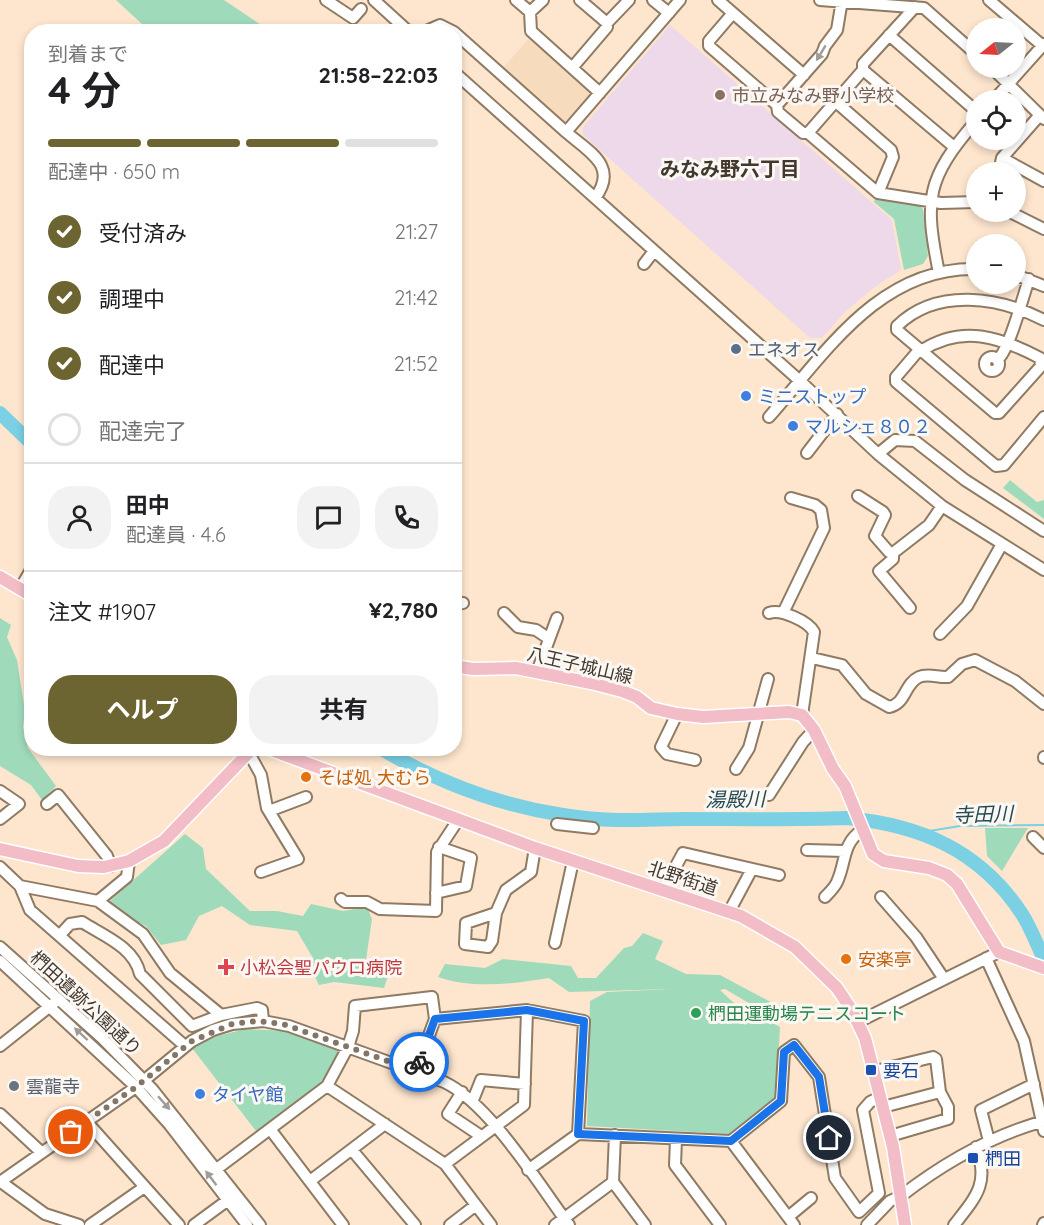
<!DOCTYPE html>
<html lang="ja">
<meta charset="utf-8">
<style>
:root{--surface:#fff;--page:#f2f2f2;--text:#202124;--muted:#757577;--line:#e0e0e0;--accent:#6c6532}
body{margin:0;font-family:Quicksand,"Noto Sans JP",sans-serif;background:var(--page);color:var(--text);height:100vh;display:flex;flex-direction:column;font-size:22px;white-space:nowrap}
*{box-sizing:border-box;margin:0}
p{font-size:20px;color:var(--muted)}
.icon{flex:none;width:33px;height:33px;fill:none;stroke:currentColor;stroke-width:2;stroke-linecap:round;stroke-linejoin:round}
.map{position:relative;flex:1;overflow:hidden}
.panel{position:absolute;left:24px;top:24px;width:438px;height:732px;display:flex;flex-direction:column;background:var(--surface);border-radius:24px;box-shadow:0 3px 9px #0003}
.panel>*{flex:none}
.needle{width:39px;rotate:252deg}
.fabs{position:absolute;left:966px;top:18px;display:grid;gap:12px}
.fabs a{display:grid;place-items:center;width:60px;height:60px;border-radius:50%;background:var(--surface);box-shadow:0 3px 9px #0003;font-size:30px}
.pin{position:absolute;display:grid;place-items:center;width:51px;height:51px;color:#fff;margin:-26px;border:3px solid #fff;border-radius:50%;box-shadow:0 2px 6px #0007}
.courier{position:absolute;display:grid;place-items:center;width:60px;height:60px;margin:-30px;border:4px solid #1a73e8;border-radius:50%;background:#fff;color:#222;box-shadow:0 2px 8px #0007}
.summary em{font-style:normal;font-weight:700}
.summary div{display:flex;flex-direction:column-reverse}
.summary{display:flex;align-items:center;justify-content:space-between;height:102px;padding:0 24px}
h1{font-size:39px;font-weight:700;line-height:45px}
.bar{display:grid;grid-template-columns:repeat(4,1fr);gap:9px 6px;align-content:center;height:72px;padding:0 24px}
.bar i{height:8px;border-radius:4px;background:var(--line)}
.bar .active{background:var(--accent)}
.bar p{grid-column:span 4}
.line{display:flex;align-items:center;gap:15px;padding:0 24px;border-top:2px solid var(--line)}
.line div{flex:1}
.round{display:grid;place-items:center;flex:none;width:63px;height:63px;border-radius:24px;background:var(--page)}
ol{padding:0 24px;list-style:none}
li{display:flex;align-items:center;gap:18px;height:66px}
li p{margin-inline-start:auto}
li .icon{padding:6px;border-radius:50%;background:var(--accent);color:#fff;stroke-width:4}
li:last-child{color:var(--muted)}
li i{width:33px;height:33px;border:3px solid var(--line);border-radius:50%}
.action{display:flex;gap:12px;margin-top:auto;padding:12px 24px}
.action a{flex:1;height:69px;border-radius:24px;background:var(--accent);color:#fff;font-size:24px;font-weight:700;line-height:69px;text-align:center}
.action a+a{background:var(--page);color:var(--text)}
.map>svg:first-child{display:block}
.built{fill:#f7dbbd}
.education{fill:#edd9e9}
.green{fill:#9fdabb}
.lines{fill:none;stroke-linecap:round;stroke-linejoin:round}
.stream{stroke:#7bd0e3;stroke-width:2}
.river{stroke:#7bd0e3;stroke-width:14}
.minor-casing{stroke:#8f7a64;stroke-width:14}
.major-casing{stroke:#fff;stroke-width:15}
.minor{stroke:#fff;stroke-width:10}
.major{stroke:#f2bdc7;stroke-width:12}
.oneway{fill:#a09c97}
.done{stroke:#847567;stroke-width:6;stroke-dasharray:0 10.8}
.route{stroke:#1a73e8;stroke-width:8}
.education-dot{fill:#8d6e63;stroke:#fbf7f2;stroke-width:2}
.service-dot{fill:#5c6f8a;stroke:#fbf7f2;stroke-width:2}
.shop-dot{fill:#3f7fe0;stroke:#fbf7f2;stroke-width:2}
.food-dot{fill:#e8710a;stroke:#fbf7f2;stroke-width:2}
.health-dot{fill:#e0444e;stroke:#fbf7f2;stroke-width:2}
.leisure-dot{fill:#2e9e5b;stroke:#fbf7f2;stroke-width:2}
.transit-dot{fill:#1a4fb4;stroke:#fbf7f2;stroke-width:2}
.worship-dot{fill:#6b7280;stroke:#fbf7f2;stroke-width:2}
.labels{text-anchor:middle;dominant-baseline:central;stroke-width:6;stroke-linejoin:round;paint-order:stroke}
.education-label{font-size:18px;fill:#785e54;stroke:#fbf7f2;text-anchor:start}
.service-label{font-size:18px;fill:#4e5e75;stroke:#fbf7f2;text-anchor:start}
.shop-label{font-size:18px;fill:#366cbe;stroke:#fbf7f2;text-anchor:start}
.street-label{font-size:18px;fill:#42382f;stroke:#fbf7f2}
.food-label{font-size:18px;fill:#c56008;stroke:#fbf7f2;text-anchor:start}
.health-label{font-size:18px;fill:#be3a42;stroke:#fbf7f2;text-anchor:start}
.leisure-label{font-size:18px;fill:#27864d;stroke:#fbf7f2;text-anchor:start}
.transit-label{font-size:18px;fill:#164399;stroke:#fbf7f2;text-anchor:start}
.worship-label{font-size:18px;fill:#5b616d;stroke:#fbf7f2;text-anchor:start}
.neighbourhood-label{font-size:20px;font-weight:bold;fill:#42382f;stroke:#fbf7f2}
.water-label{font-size:20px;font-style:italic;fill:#244b54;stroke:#fbf7f2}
</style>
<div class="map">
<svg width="1044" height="1225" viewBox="0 0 1044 1225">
<rect width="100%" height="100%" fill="#fee6ce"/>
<!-- built -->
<path class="built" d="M531,36L595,92L568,122L564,123L502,69Z"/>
<!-- education -->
<path class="education" d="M670,25L892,220L901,270L876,286L846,311L822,338H810L583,135V127Z"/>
<!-- green -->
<path class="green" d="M116,0H224L270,31H168L157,25H143Z
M875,199L920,206L923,209L928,256L923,264L904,270L894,219L874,202Z
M1010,480L1037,502L1044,500V519L1003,488Z
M0,618L11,625L7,637L17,660L25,711L23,727L28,748L56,786L42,800L31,785L0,766Z
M985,828H1028L1002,871L987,856Z
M185,834L203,848L206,869L250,911H277L303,916L311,904L343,911L367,907L372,919L366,960L388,976L384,988L334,982L319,985L312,971L313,958L297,931L250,925L222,906L199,916L186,940L161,945L146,926L112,909L110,901Z
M643,933L663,941L655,959L686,974L720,975L782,1008L781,1016L774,1018L725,989L720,990L734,1003L780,1027L776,1097L730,1134L587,1126L590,1001L607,992L670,989L569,992L549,978C513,984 473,989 438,977L445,964L485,968L503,959L571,966L578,978H596L624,948L632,946Z
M246,1029L287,1031L338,1049L339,1055L323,1084L256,1131L192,1048L213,1037Z"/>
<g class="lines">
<!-- stream -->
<path class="stream" d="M923,832L960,826L1044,825"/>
<!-- river -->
<path class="river" d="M0,413L32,444
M380,748C437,782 498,805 563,815C602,822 643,820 682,819C737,819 792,820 847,818C920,825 980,850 1022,914C1031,928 1037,945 1044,959"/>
<defs>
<path id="minor" d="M326,0L353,18L361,9
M374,0L409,32
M516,0L530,12L531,31L600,93
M580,0L607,23
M653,0L669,13
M718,0L804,75
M820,0L924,8L976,54
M989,0L1044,47
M530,12L543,0
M733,13L709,41V46L777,105L778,112L803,133H808L878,193L941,203L976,202
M424,32L440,25L454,32
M454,32L566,132
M889,35L976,111
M572,68L607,27V23L629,0
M992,68L1044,119
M863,70L954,147
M454,72L800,381L878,454L942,506L1044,570
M994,100L1044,44
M836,102L891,150L893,157L878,193
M777,105L822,54L825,46L837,30L842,0
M808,133L863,70V64L915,7
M1002,158L1044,181
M999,172L1002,158L1039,116
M595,198C619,166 589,152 566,132L680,0
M1010,212L1044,229
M644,264L654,251
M939,273C924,199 926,179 976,121
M1016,275L1044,286
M919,350L896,377V382L996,466L1004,465L1044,417
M921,351C962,324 1000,337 1040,358L1041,366L999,413H995L897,330V326C937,287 999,297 1044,320
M985 364a7 7 0 1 1 14 0a7 7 0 1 1-14 0Z
M997,360C1009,352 1023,296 1029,279
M769,417C826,352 880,267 976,269
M807,453L837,414
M878,454L895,440L915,441L965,480L1044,531
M858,496L883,512L885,515L875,536L889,552L893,553
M20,589L32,568
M454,605L463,603
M910,608L879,571L893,559V553L929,525L942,506
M504,613L518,627L536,630L548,638
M769,613C781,609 808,621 814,632L802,715
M783,613L824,528L821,510L815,505L791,498
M940,634L967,606L1002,544
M812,658L842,665L866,694L889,707C906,704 904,684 919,677C928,673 939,678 948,677L962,664L975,660L1015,681L1044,704
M537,672L557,618
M677,714L661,747L667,754L695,760
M249,753L261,775L267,808L298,859L261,872
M1044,758V757
M736,769L749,748L768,679
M0,791L19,804L0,819
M769,795L803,742L814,730
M47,804L58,795L107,856L111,866
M269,811L306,797
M557,824L593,828
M1033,837L1044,848
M807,850L845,851
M0,867L20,886L98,901L143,934L170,973L221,1015L257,1008L262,1010L263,1021
M20,886L30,910L185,1046
M663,890L683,853L779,875
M436,893L466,886L471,858L439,847
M825,897C829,893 835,887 837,882C846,863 842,844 861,831
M881,897L916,937L944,979
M341,899L345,902H367L380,909L436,911L437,852L458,820
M98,901L127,877L129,861
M729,912L752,869
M496,913L492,941L488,947L465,944L466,923L496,913L506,890L531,872L535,848
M60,935L70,924L82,922C104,936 134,947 140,974L192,1026L221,1015
M555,943L573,861
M0,947L102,1038L153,1090L260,1225
M986,958L1024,1041L1044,1131
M0,961L136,1087L169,1124L247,1225
M858,1022L999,952
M0,1046L54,1003
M416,1071L435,1019L527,1010L584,1021L578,1134L528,1170
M875,1071L933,1057L936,1059L940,1092
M327,1086L445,1164L491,1225
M462,1092L448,1114L481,1136
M473,1100L481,1080L525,1084
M883,1107L940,1092L948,1107V1119L890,1136
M0,1114L41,1152
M86,1121L179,1225
M270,1129L343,1225
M578,1134L731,1141L781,1101L784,1052L794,1045L819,1077L835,1178L859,1212L879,1193L863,1110L870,1102L880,1097
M615,1135L613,1182L645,1225
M676,1139L675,1165L720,1225
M731,1141L794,1225
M989,1141L981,1110L1034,1084
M352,1150L415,1225
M445,1164L524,1105L527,1010
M218,1168L327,1086L348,1047L353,1031L355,1006L432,997L435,1019
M310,1181L385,1124
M0,1182L136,1087L192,1041L213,1030L232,1024L263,1021L289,1026L444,1082C489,1103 538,1183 569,1225
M1,1182L45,1214L79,1225
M788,1217L811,1198
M90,1225L143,1188
M194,1225L228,1200
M450,1225L476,1205
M555,1225L613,1182
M867,1225L890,1201L901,1196C945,1162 990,1136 1044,1121
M954,1225C976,1197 990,1183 976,1147
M1043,1225L1044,1223"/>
<path id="major" d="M0,577L32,596
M454,666L473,669L516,668L591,683L622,691L637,697L651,708L677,714L703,717L789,712L802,715L814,730L833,769L845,786L873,854L884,861L929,868L947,875L957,884L999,952L1044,968
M266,748L535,848L741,916L795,947L837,988L851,1009L865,1038L893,1147L905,1225
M0,849L78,866L104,867L129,861L164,841L253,748"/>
</defs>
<!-- minor casing -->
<use href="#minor" class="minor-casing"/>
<!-- major casing -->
<use href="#major" class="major-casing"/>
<!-- minor -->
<use href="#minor" class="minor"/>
<!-- major -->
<use href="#major" class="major"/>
</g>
<!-- one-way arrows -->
<defs><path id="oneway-solid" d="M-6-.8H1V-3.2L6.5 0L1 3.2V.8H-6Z" transform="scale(1.5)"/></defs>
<g class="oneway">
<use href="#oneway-solid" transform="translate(821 53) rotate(121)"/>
<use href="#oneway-solid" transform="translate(81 1034) rotate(-137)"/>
<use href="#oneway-solid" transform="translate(164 1103) rotate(49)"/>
<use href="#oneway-solid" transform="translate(211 1178) rotate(-127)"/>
</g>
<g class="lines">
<!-- done -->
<path class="done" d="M71,1132L136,1087L192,1041L232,1024L257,1021L283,1024L416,1071L419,1062"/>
<!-- route -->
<path class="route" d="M419,1062L435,1019L527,1010L584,1021L578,1134L731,1141L781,1101L784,1052L794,1045L819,1077L829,1138"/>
</g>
<!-- markers -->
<circle class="education-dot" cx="720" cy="95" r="6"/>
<circle class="service-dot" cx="736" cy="349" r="6"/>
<g class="shop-dot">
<circle cx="746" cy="396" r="6"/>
<circle cx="793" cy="426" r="6"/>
<circle cx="200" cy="1094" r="6"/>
</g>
<g class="food-dot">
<circle cx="306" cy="777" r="6"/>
<circle cx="846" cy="959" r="6"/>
</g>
<path class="health-dot" d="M223 958h6v6h6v6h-6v6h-6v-6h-6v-6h6z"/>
<circle class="leisure-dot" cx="696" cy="1013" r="6"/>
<g class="transit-dot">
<rect x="865" y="1064" width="12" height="12" rx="3"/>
<rect x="967" y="1152" width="12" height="12" rx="3"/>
</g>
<circle class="worship-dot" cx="14" cy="1086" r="6"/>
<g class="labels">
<!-- education labels -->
<g class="education-label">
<text x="732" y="95">市立みなみ野小学校</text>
</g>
<!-- service labels -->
<g class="service-label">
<text x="748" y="349">エネオス</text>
</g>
<!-- shop labels -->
<g class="shop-label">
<text x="758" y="396">ミニストップ</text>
<text x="805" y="426">マルシェ８０２</text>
<text x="212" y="1094">タイヤ館</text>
</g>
<!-- street labels -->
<g class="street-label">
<text transform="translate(580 665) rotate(13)">八王子城山線</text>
<text transform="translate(683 878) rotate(18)">北野街道</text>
<text transform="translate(86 1003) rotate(43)">椚田遺跡公園通り</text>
</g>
<!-- food labels -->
<g class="food-label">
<text x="318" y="777">そば処 大むら</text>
<text x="858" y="959">安楽亭</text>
</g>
<!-- health labels -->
<g class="health-label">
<text x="240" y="967">小松会聖パウロ病院</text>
</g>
<!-- leisure labels -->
<g class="leisure-label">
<text x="708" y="1013">椚田運動場テニスコート</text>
</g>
<!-- transit labels -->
<g class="transit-label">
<text x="883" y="1070">要石</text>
<text x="985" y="1158">椚田</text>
</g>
<!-- worship labels -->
<g class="worship-label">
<text x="26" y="1086">雲龍寺</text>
</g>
<!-- neighbourhood labels -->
<g class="neighbourhood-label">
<text x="730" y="168">みなみ野六丁目</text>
</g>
<!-- water labels -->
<g class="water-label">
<text transform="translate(735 799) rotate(-1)">湯殿川</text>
<text transform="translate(983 814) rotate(-2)">寺田川</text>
</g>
</g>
</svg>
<div class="fabs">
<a><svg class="needle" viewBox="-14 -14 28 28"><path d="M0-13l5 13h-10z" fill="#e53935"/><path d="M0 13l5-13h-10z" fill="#757577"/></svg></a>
<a><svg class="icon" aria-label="locate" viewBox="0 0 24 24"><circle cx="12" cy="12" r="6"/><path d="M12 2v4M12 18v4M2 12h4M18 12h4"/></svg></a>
<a>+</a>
<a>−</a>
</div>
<div class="pin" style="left:71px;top:1132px;background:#ea580c"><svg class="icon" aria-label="bag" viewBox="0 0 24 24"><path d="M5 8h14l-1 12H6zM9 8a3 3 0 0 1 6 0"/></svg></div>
<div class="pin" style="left:829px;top:1138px;background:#1f2937"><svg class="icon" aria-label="home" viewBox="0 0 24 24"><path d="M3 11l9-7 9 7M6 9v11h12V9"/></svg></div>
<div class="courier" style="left:419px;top:1062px"><svg class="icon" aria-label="bike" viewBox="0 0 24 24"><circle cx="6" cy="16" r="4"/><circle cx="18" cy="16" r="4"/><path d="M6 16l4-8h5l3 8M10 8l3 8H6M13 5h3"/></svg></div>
<section class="panel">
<div class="summary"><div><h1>4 分</h1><p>到着まで</p></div><em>21:58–22:03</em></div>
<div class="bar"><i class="active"></i><i class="active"></i><i class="active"></i><i></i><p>配達中 · 650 m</p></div>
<ol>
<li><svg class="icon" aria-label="check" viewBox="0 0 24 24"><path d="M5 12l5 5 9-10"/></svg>受付済み<p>21:27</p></li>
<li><svg class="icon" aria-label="check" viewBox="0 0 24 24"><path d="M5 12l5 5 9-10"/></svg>調理中<p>21:42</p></li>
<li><svg class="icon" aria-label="check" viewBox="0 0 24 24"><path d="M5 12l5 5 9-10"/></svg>配達中<p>21:52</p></li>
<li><i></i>配達完了</li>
</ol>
<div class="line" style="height:108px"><a class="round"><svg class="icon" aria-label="person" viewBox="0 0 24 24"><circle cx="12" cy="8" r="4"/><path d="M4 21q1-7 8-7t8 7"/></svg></a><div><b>田中</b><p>配達員 · 4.6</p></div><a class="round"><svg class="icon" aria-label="chat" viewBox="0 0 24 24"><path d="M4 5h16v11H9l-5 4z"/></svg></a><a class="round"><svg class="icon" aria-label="phone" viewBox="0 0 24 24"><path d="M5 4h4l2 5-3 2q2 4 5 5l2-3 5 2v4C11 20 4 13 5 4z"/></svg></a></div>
<div class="line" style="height:78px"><div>注文 #1907</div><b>¥2,780</b></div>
<div class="action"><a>ヘルプ</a><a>共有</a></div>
</section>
</div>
